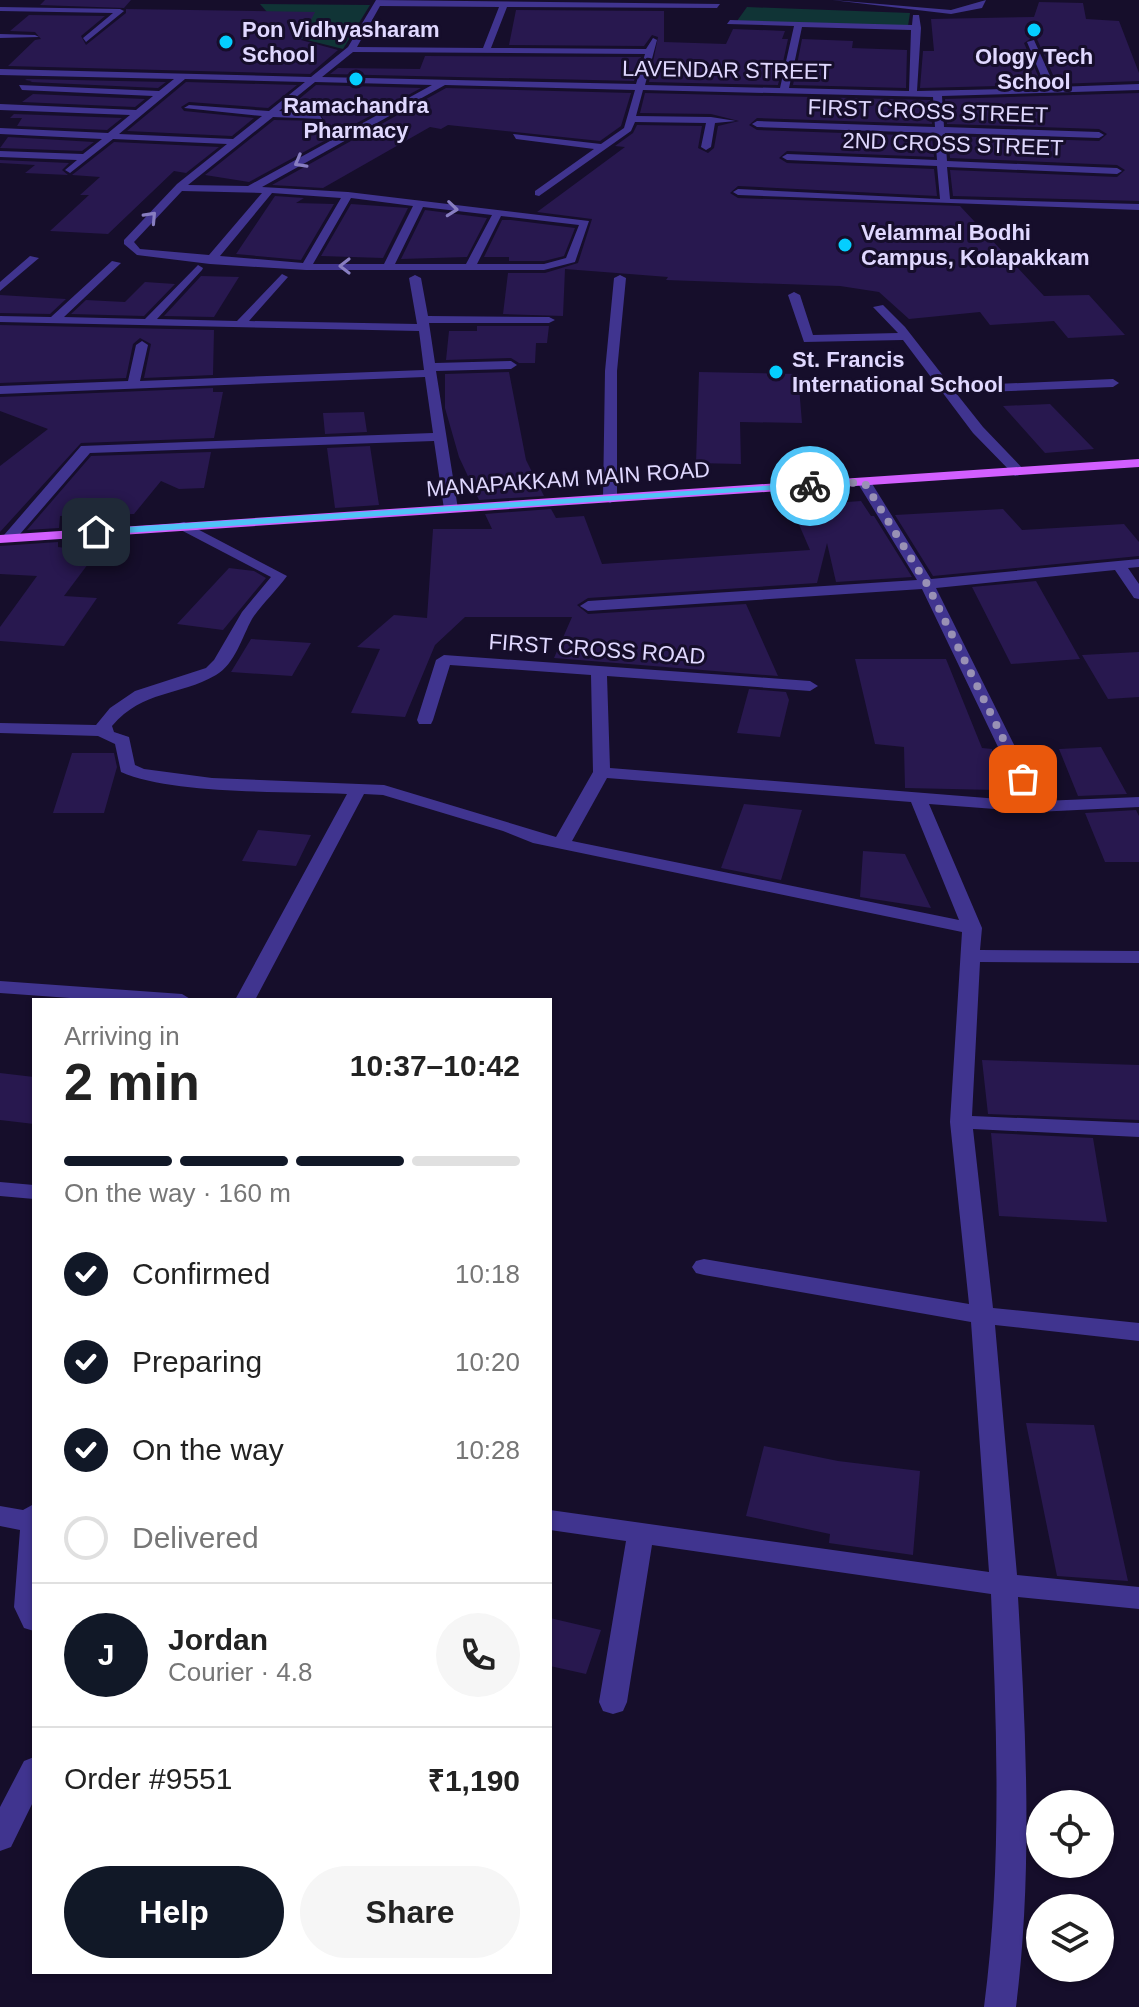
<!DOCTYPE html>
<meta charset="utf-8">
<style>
:root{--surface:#fff;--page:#f6f6f6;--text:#222;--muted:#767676;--line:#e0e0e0;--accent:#111827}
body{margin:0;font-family:Helvetica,sans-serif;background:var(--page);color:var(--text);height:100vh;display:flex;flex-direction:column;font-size:30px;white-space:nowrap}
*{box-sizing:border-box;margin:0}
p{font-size:26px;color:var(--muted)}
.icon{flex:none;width:44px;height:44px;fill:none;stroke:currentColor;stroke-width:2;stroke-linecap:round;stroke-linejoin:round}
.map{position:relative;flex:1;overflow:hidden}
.drawer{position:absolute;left:32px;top:998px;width:520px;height:976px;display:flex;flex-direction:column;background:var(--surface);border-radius:0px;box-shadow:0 2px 6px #0004}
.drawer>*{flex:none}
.controls{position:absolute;left:1026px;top:1790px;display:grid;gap:16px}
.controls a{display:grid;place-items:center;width:88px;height:88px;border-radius:50%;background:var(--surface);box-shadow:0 2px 6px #0004;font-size:40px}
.pin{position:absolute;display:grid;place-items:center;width:68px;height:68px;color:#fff;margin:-34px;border-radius:16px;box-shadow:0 4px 12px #0006}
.courier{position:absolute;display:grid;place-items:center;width:80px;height:80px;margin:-40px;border:6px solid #4fc3f7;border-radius:50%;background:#fff;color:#222;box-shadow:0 2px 10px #0007}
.summary em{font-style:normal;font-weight:700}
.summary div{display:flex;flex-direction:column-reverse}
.summary{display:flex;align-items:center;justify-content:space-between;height:136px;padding:0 32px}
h1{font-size:52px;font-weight:700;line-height:60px}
.bar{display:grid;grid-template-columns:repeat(4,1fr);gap:12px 8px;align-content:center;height:96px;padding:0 32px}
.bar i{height:10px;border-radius:6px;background:var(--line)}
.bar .on{background:var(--accent)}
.bar p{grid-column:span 4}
.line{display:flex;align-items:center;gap:20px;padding:0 32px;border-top:2px solid var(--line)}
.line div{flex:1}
.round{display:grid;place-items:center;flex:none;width:84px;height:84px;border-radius:42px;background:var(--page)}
ol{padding:0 32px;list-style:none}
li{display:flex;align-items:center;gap:24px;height:88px}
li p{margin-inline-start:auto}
li .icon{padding:8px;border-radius:50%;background:var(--accent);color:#fff;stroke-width:4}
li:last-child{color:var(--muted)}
li i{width:44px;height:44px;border:4px solid var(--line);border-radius:50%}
.cta{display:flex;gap:16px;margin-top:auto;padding:16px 32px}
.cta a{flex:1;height:92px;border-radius:48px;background:var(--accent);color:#fff;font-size:32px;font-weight:700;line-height:92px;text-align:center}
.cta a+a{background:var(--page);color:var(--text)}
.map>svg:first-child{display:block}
.green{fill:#103436}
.building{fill:#28184f}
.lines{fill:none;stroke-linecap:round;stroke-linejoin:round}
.minor{fill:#40348f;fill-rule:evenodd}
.major{fill:#d25fff;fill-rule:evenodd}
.oneway{stroke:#887ec1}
.route{fill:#4fc3f7}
.done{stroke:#9991b5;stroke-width:8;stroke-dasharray:0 14.4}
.poi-dot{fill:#04ceff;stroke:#160e2b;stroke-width:3}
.labels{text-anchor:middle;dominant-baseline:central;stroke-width:6;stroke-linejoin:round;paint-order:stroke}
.far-poi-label{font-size:22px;font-weight:bold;fill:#e0d8ff;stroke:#160e2b;text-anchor:start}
.far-street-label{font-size:22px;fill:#e0d8ff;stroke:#160e2b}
</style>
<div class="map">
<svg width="1139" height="2007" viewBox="0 0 1139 2007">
<rect width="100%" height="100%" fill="#160e2b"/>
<!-- green -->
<path class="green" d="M260,4L370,5L343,49L287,35Z
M747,7L910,13L908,26L737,21Z"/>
<!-- building -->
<path class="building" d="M45,0H131L124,8L40,5Z
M1039,2L1083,3L1086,19L1119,21L1139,73V81L1057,84L1037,39L1033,37L1024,43L1042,85L920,88L923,51H934L931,19L1034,17Z
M126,9L315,12L301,40L338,50L310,74L8,66L35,40L41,39L35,32L10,31L29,15L105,16L81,36L86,45L126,13Z
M516,10L664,11V42L726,44L733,29L785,31L782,39H788L778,85L649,82L658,37L652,35L644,46L509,45Z
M802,39L853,41L852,48L907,50L906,88L793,85Z
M425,56L641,57L634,81L330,74L338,68L420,69Z
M27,79L166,82L158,88L30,82L32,81L25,80Z
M186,82L297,85L268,108L189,102L181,107L184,111L254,118L232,136L127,131Z
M316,85L421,88L249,182L205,175L274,120L324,121L319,111L287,109Z
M446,88L631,93L621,126L600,141L448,125L441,129L430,127L323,188L272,185Z
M645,93L930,100L932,124L757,118L749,125L757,130L932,136L934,157L787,151L779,158L787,163L934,169L937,196L738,186L730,193L738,198L960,206L1044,296L1089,295L1125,335L1068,338L1054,321L990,325L980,312L909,319L879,292L840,286L666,280L668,277L565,269L563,316L503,314L508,273H545L578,263L592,219L537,212L625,147L615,146L633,133L637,125L702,126L698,148L708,153L714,148L718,126L739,121L711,114L640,113Z
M1139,93V201L953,196L950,170L1117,177L1125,170L1117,165L950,158L948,136L1099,141L1107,134L1099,129L947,124L945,99Z
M33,94L145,99L135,107L22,102Z
M14,114L122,118L107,130L17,126L22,118H10Z
M8,137L94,142L82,151L0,148Z
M114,142L219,147L186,173L174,171L108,234L50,231L89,195H80L100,177L72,175Z
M0,160L69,163L62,170L68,175L25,173L35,165L0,163Z
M275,196L304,198L296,203L334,204L301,260L236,254Z
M351,204L408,208L383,258L321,256Z
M425,210L487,218L467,257L401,259Z
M502,220H511L575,228L564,256L544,261H509V257H484Z
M201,276L239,277L214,317L164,316Z
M145,282L175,284L144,316L71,314L86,300L125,302Z
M0,295L66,299L50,314L0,313Z
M0,325L214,330L213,375L144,378L151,344L140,338L133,344L126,378L0,383Z
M477,326H549L547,343H536L535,363H519L511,358L446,360L449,331H477Z
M509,372L526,460L544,496L479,500L459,457L445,408V374Z
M699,372L798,374L802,423L740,422L741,464L696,463Z
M213,388V392H223L214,438L81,443L0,532V466L48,429L0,411V397Z
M1050,404L1094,449L1045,453L1003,406Z
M364,412L367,432L325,434L323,413Z
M370,446L379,505L335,508L327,448Z
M211,452L204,488L179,489L161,481L134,514L60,516L59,528L27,530L91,456Z
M861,501L871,516H874L912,577L836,582L827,543L817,583L588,598L577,605L588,614L746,604L778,676L554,658L572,617H465L435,645L405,717L351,713L380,649L357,647L394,615L427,618L433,529H492L485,514L551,509L556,518L584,516L602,564L692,558L810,550L791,506Z
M1003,509L1022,530L1124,524L1139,542V556L933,576L895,515Z
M58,542V547L97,552L64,596L97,598L64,646L0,641V627L37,576L0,574V546Z
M229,568L254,571L266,578L223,630L177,624Z
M1036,581L1080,659L1011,664L972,587Z
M251,639L311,643L292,676L231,672Z
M1139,652V697L1108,699L1082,655Z
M855,659H946L982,748L992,749L997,790L905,788L904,747L875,744Z
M749,689L786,692L789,700L780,737L737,733Z
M1101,747L1127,794L1078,796L1059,749Z
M72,753H114L117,767L104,813H53Z
M744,804L802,810L781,880L721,868Z
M1136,810L1139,816V862H1105L1085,813Z
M258,830L311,835L296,866L242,861Z
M863,851L905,854L931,908L860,897Z
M982,1060L1139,1065V1120L988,1114Z
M0,1073L34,1077V1124L0,1120Z
M991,1133L1093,1138L1107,1222L999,1216Z
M1026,1423L1094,1425L1128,1581L1057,1576Z
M764,1446L838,1461L920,1471L913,1555L829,1543L830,1534L746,1516Z
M550,1618L601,1630L586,1674L550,1666Z"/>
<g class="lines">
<!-- minor -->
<path class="minor" d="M376,0L720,4L717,8L507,7L491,48L646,49L653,38L657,40L645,85L780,88L794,26L727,24L730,20L912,25L913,15H919L921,28L917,91L1046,88L1027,42L1034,40L1055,87L1139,84V90L942,96L944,127L1099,132L1104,135L1099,138L945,133L947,161L1117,168L1122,171L1117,174L947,167L950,199L1139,204V210L738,195L733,192L738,189L940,199L937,166L787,160L782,157L787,154L937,160L935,133L757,127L752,124L757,121L935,127L933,97L643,90L636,116L711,117L736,121L715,123L711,147L706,150L701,147L706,123L635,122L631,131L539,196L535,195V191L594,149L516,139L513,134L601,144L624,128L635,90L445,85L262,187L348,192L589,221L575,262L544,270H306L210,264L137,255L124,244V240L177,184L227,144L113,139L70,173L65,170L77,160L0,157V151L83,154L102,139L0,134V128L108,133L130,115L0,110V104L136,110L153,96L22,90L19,85L159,91L174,79L0,75V69L311,77L348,47ZM380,6L499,7L483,48L357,47ZM802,27L911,30L909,91L789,88ZM353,52L645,54L636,84L322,77ZM185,79L305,82L269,111L189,105L184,108L262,116L233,139L119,134ZM315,82L432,85L248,186L188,185L273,117L322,119L319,114L279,111ZM182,191L262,193L209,255L140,249L134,242ZM272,193L341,198L303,263L220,256ZM351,198L413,206L384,264H313ZM423,207L492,215L466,264H395ZM501,216L579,225L566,258L544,264H477Z
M832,0L951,10L986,0L982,8L951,14Z
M0,7L120,9L124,11L86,42L83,38L113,13L0,11Z
M0,34L35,35L39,37L0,38Z
M30,256L39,258L0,291V282Z
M112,261L121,263L64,317L145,319L198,265L203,268L202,270L157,319L237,321L282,274L288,277L249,321L417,324L409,278L415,275L421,278L428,316L549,317L555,320L549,323H429L435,363L511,361L517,365L511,369L436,371L458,509L456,512L444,509L434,441L90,453L14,541H4V535L81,446L433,433L425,377L0,394V386L128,381L136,345L142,341L148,345L140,381L424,370L419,331L0,322V316L51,317Z
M620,275L626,278L617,371V499L610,503L603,499L605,371L614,278Z
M794,292L800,295L813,335L898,333L873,307L883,305L905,327L951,386L1113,379L1119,383L1113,387L956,393L983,427L1027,473L1015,476L973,433L903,340L804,342L788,295Z
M864,478L871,482L931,579L1139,559V567L1128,568L1139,584V599L1134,598L1115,570L936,588L1042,801L1139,797V807L1036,812L929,804L982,928L980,950L1139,951V963L980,962L972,1116L1139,1123V1137L973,1129L993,1308L1139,1323V1341L995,1325L1017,1575L1139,1587V1609L1018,1597C1026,1733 1033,1872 1016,2007H984C1002,1871 997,1731 991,1594L652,1545L627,1702L623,1711L613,1714L603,1711L599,1702L626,1541L550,1530V1510L989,1572L971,1322L704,1275L696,1273L692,1267L696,1261L704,1259L969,1304L950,1122L962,932L533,843L503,831L383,795L364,794L255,1000H235L347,794C288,791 172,795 121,772L115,744L98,736L0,733V723L96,725L110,708L135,691L206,668L214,660L242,612L271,577L179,529V523L184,522L287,576C276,591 262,604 252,619C242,637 235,664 216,675C178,697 144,689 112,726L114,732L129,737L135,765L144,769L212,778L384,785L556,837L593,772L591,675L450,665L433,720L431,724H419L417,720L436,660L444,655L810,681L818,686L810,691L607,676L610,768L1024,801L922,589L588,611L580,606L588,601L917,580L857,482ZM607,778L911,802L959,920L572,841Z
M0,981L182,994L192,1000H98L0,993Z
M0,1182L34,1185V1199L0,1196Z
M34,1504V1631L24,1628L14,1607L20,1530L0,1526V1506L23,1510Z
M34,1757V1800L11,1847L0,1851V1807L24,1761Z"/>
<!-- major -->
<path class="major" d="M1139,459V467L0,543V535Z"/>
</g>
<!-- one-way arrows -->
<defs><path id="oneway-chevron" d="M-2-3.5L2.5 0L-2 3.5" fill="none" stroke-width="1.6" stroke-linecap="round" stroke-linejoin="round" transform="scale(2)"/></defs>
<g class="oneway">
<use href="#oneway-chevron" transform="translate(300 162) rotate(151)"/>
<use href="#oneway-chevron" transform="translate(452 209) rotate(6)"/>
<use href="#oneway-chevron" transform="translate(151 217) rotate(-47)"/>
<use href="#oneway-chevron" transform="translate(345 266) rotate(180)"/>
</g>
<!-- route -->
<path class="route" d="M810,483L813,487L96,535L92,532L96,529Z"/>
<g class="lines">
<!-- done -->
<path class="done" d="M810,486L864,482L927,584L1023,779"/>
</g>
<!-- markers -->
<g class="poi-dot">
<circle cx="1034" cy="30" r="8"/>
<circle cx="226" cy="42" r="8"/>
<circle cx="356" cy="79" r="8"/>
<circle cx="845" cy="245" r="8"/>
<circle cx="776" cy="372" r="8"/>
</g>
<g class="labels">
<!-- far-poi labels -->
<g class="far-poi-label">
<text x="242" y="29">Pon Vidhyasharam<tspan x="242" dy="25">School</tspan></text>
<text x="1034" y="56" text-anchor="middle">Ology Tech<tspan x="1034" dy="25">School</tspan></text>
<text x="356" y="105" text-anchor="middle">Ramachandra<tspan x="356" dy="25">Pharmacy</tspan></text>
<text x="861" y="232">Velammal Bodhi<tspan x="861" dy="25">Campus, Kolapakkam</tspan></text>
<text x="792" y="359">St. Francis<tspan x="792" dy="25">International School</tspan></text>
</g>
<!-- far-street labels -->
<g class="far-street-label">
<text transform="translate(727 70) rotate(1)">LAVENDAR STREET</text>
<text transform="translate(928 111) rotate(2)">FIRST CROSS STREET</text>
<text transform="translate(953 144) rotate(2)">2ND CROSS STREET</text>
<text transform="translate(568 479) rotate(-4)">MANAPAKKAM MAIN ROAD</text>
<text transform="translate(597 649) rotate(4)">FIRST CROSS ROAD</text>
</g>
</g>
</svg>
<div class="controls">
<a><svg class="icon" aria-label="locate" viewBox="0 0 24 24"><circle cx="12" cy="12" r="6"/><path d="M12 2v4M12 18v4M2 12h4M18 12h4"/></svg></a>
<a><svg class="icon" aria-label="layers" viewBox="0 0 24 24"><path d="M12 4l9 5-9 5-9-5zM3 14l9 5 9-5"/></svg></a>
</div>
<div class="pin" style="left:1023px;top:779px;background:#ea580c"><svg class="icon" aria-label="bag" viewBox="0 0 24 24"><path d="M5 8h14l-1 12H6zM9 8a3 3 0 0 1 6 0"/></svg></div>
<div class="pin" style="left:96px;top:532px;background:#1f2937"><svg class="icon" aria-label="home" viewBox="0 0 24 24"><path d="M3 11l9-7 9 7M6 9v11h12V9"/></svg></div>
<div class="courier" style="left:810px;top:486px"><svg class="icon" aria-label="bike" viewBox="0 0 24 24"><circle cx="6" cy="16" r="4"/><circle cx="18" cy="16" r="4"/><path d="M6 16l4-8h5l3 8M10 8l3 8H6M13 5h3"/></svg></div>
<section class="drawer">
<div class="summary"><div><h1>2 min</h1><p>Arriving in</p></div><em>10:37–10:42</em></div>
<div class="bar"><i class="on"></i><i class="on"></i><i class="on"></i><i></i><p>On the way · 160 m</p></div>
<ol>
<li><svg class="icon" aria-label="check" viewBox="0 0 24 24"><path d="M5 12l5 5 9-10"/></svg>Confirmed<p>10:18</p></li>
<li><svg class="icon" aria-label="check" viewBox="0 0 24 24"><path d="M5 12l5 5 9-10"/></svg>Preparing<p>10:20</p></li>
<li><svg class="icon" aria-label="check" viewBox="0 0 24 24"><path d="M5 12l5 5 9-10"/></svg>On the way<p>10:28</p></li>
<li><i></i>Delivered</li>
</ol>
<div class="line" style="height:144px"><b class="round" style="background:var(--accent);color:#fff">J</b><div><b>Jordan</b><p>Courier · 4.8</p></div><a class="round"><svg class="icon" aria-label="phone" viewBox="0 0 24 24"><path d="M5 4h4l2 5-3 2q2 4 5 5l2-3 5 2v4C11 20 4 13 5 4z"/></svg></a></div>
<div class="line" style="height:104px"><div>Order #9551</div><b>₹1,190</b></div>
<div class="cta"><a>Help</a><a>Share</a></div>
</section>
</div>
